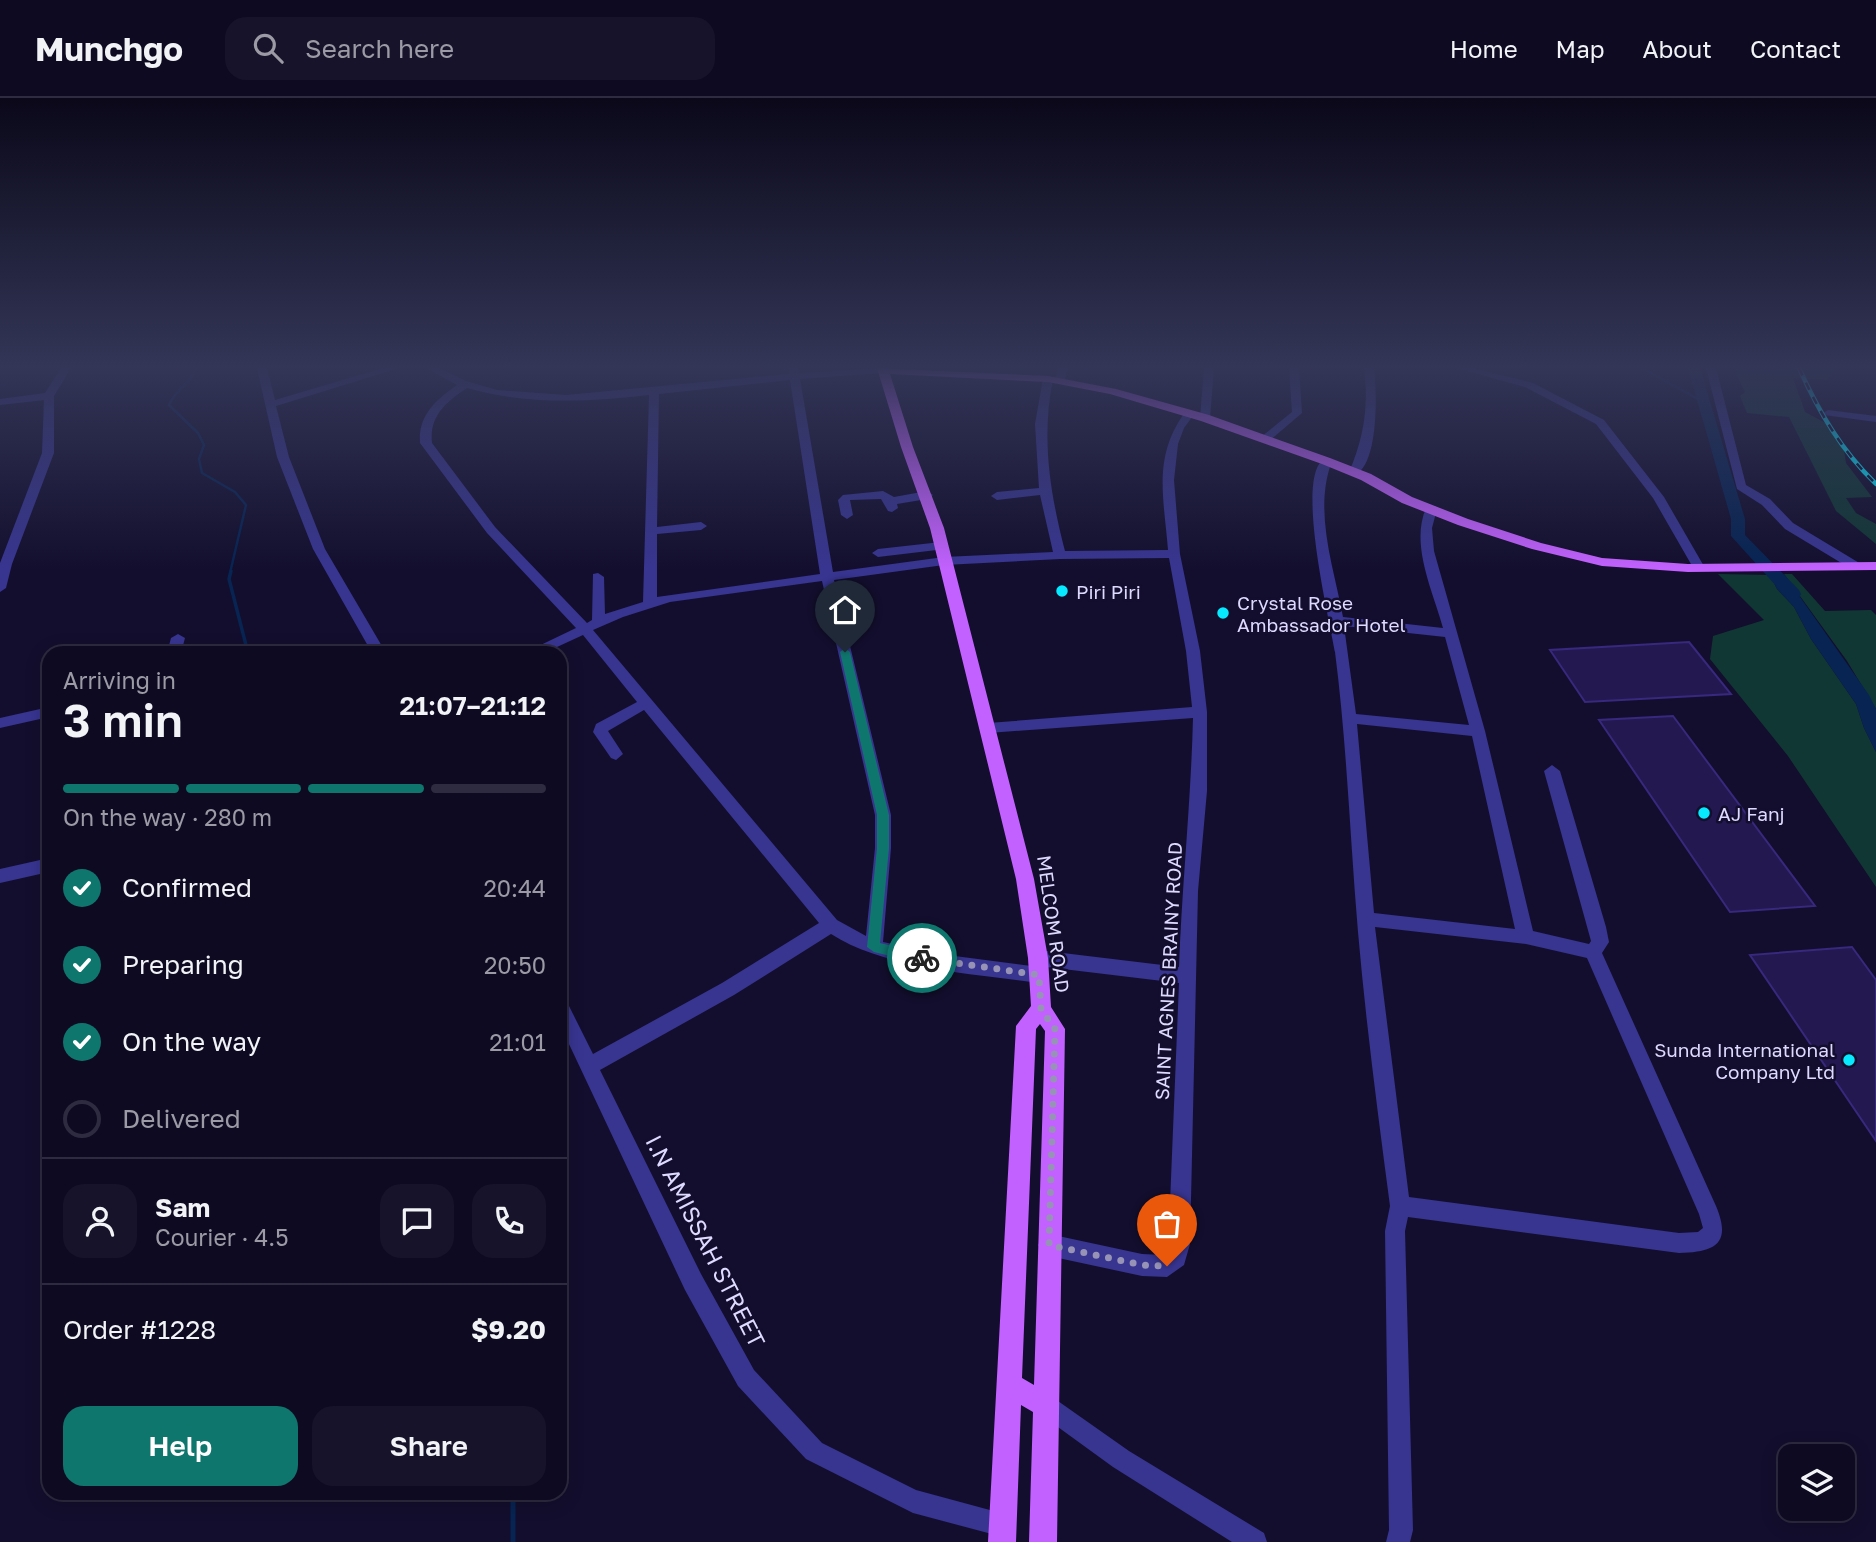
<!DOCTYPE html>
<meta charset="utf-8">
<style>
:root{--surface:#0e0a22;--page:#17132a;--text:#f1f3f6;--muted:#9b9aa5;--line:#2e2b40;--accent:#0f766e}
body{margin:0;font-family:"Golos Text",sans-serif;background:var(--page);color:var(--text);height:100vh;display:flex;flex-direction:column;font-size:26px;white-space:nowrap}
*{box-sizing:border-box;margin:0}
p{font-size:23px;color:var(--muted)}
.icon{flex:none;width:38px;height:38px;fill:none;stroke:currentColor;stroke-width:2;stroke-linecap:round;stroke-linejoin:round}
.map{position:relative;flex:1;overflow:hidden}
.details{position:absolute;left:42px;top:548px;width:525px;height:854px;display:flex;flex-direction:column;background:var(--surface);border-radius:21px;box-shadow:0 4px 18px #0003,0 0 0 2px var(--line)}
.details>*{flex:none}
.controls{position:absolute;left:1778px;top:1346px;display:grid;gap:14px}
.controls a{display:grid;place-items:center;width:77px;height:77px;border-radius:14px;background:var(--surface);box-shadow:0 4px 18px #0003,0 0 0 2px var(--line);font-size:35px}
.pin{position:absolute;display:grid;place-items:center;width:60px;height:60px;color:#fff;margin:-72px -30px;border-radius:50% 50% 50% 0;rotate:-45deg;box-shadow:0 0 7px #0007}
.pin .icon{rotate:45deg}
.courier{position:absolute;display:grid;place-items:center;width:70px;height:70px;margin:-35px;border:5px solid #0f766e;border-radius:50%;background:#fff;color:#222;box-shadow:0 2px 9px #0007}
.summary em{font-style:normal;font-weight:600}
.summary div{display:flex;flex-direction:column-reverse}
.summary{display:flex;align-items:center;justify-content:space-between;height:119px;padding:0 21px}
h1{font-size:46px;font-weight:600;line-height:52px}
.bar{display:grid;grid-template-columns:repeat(4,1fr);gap:10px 7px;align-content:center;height:84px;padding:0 21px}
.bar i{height:9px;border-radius:5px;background:var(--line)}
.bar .current{background:var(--accent)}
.bar p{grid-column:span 4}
.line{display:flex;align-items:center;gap:18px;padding:0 21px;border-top:2px solid var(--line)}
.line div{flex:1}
.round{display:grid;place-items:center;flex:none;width:74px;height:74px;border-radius:21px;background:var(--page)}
ol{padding:0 21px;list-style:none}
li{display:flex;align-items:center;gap:21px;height:77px}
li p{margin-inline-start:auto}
li .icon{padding:7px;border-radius:50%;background:var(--accent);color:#fff;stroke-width:4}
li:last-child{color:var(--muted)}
li i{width:38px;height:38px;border:4px solid var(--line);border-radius:50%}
.cta{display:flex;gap:14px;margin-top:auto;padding:14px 21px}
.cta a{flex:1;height:80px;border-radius:21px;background:var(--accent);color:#fff;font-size:28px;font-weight:600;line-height:80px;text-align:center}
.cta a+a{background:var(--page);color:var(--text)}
header{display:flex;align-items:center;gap:42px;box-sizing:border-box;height:98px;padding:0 35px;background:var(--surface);border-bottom:2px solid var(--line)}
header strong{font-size:33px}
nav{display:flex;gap:38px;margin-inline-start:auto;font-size:24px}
.search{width:490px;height:63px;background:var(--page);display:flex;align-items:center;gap:18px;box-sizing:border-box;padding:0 24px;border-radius:21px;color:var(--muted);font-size:26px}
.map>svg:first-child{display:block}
.green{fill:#113735}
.water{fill:#072453}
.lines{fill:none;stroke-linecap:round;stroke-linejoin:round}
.stream-far2{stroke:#072453;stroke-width:2.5}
.stream-far1{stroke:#072453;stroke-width:3.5}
.stream{stroke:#072453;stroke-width:5}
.river{fill:#072453;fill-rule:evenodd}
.building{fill:#231850;stroke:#38287e;stroke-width:2}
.minor{fill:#373590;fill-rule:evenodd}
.major{fill:#c261ff;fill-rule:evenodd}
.rail-casing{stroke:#06e9ff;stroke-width:4.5}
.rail{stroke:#130e2d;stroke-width:2.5;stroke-dasharray:8;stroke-linecap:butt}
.route{fill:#0f766e}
.done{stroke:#9793b6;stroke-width:7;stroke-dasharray:0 12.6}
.poi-dot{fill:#06e9ff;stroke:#130e2d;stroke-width:2.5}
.labels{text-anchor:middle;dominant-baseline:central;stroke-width:5;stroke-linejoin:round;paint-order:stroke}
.poi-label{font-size:19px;fill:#dedaff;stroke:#130e2d;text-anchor:start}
.street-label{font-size:19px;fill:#dedaff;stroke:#130e2d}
.near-street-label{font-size:23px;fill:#dedaff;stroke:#130e2d}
</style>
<header>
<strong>Munchgo</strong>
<div class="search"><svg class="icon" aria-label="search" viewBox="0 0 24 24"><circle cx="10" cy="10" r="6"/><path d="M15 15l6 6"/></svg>Search here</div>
<nav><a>Home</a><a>Map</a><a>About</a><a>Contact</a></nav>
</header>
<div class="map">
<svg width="1876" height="1444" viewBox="0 0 1876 1444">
<rect width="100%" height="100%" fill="#130e2d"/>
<!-- green -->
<path class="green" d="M1733,270H1835L1827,282L1793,280L1805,314L1833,329L1843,346L1846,365L1872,399L1846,400L1856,415L1876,426V446L1836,413L1789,319L1747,315L1740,298L1745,294Z
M1718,476L1770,477L1777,491L1794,509L1811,541L1856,606L1864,630L1876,654V789L1788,658L1710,561L1713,538L1764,522Z
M1784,476H1792L1825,513L1871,512L1876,517V611L1847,563Z"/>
<!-- water -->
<path class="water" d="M1784,476L1869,597L1876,611V654L1864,630L1856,606L1811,541L1794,509L1777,491L1770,477Z"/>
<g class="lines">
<!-- stream-far2 -->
<path class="stream-far2" d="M196,270C191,286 175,292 169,307L198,335L204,347L199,361L202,375L235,394L246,407L230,475
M1642,270L1705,305"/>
<!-- stream-far1 -->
<path class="stream-far1" d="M231,473L229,481L248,555"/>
<!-- stream -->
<path class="stream" d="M513,1395V1444"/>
<!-- river -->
<path class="river" d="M1688,270H1700L1745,421V437L1799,492L1801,496L1799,500H1787L1731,438V421Z"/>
</g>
<!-- building -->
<path class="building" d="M1689,544L1731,596L1585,604L1550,552Z
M1673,618L1815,808L1730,814L1599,622Z
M1852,849L1876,882V1043L1750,857Z"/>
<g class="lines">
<!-- minor -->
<path class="minor" d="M61,270H71L54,298V355L12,466L6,490L0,494V465L42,355L44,302L0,307V301L45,295Z
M257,270H267L275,302L383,270H399L276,308L289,359L325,451L386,555H372L313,451L277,359Z
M426,270H439L466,283L497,292L566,297L789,276L788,270H798L799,275L887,270V274L883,275L800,281L833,474L944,459L1053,454L1040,397L997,402L991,398L997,394L1039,390L1035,326L1043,281L1048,278L1053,281C1041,340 1050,395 1065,453L1168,452C1164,400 1152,358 1186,313L1195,315L1184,330L1178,346L1174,382L1180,456L1200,553L1207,614V693L1198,793L1190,1146L1184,1167L1167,1179L1142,1178L1049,1158L1042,1154L1038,1147L1042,1140L1049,1136L1142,1156L1164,1157L1168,1154L1179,885L1038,868L1032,865L1029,860L1032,855L1038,852L1179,869C1182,786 1191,703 1193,620L988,635L981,630L988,625L1192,609L1186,553L1169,460L1060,461L944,467L834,482L891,717V750L883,844L947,857L1039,869L1045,872L1048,877L1045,882L1039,885C976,876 885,871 831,836L734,897L600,972L701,1176L754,1272L822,1345L916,1392L1012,1418L1015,1427L1012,1436L1003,1439L913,1415L806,1361L738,1288L685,1192L560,927V900L566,902L593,956L722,885L819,825L644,612L608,633L623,656L616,662L611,660L593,634L596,626L637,604L583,537L544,555H524L576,530L487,435L420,345C418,317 436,302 457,287ZM790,282L820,476L657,499V436L701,432L707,428L701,424L657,429L659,296ZM467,290C527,307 587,304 649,297L643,504L605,516L604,479L598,475L593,476L592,522L587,525L495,429L432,345C429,318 446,304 467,290ZM822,483L875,717V750L866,838L837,822L593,532L623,519L670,504Z
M1058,270H1068L1064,284L1055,282Z
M1204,270H1214L1210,320L1205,323L1200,320Z
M1289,270H1299L1302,315L1269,343H1261V339L1292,314Z
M1364,270H1374C1377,293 1379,366 1355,377L1349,374C1364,340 1369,307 1364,270Z
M1456,270H1473L1533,285L1604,322L1664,399L1705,470L1703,473H1695L1653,400L1596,326L1525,289Z
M1706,270H1716L1746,387L1770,401L1793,425L1861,466V472H1853L1785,431L1762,407L1737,391Z
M1828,312L1876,318V324L1824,317L1823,315Z
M1326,360L1332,363C1313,413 1334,469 1343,519L1443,530C1433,493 1409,445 1427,408H1435L1437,411L1432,430L1434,453L1485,633L1533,833L1589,846L1591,843L1544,673L1552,667L1560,673L1606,829L1609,844L1602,855L1716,1108C1732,1146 1715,1154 1679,1155L1408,1119L1405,1133L1413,1432L1410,1444H1386L1389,1432L1385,1133L1390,1108C1378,1017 1366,926 1358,834C1350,741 1347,647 1335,554C1330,523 1293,373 1326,360ZM1344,528L1445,539L1469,627L1356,616ZM1357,626L1472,638L1515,831L1374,815ZM1375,829L1526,846L1587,860L1699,1116L1703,1130L1698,1134L1679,1135L1409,1099Z
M883,393L894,399L927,393L933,397L927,401L897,406L898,410L892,414L888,413L881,401L850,402L853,417L847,421L841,417L838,402L843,397Z
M941,444L947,448L945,451L878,459L872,455L878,451Z
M178,536L185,540L181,555H167L171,540Z
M49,609V619L0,630V620Z
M49,760V774L0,785V771Z
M1048,1296L1129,1353L1264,1435L1267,1444H1232L1113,1369L1040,1316L1036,1308L1040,1300Z"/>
<!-- major -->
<path class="major" d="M877,270L1048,278L1116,291L1209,317L1330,360L1371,376L1412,399L1468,421L1541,445L1602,460L1688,466L1876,464V472L1688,474L1602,468L1532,451L1458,427L1402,405L1361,382L1322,366L1201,323L1110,296L1048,284L890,276L913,349L944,430L1034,781L1048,860L1051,909L1065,931L1057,1444H1029L1033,1314L1021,1307L1016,1444H988L1016,928L1031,908L1028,860L1016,781L930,430L901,349ZM1040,926L1045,933L1034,1287L1022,1280L1036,931Z"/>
<defs>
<path id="rail" d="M1799,270C1819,314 1841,352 1876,386"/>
</defs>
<!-- rail casing -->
<use href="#rail" class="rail-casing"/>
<!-- rail -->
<use href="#rail" class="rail"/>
</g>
<!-- sky -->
<linearGradient id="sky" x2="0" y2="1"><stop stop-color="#0a0819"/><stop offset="0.57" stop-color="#333657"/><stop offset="1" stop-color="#333657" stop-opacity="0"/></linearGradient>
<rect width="1876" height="472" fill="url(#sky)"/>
<!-- route -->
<path class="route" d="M845,550L850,554L889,717V750L880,845L926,856V864L922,866L874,854L867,849L877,750V717L840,554Z"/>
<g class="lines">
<!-- done -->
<path class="done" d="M922,860L1039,877L1041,911L1055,931L1049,1147L1142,1167L1167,1168"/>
</g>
<!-- markers -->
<g class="poi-dot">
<circle cx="1062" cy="493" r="7"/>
<circle cx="1223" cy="515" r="7"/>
<circle cx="1704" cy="715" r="7"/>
<circle cx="1849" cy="962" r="7"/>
</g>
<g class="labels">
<!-- poi labels -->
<g class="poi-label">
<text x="1076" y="493">Piri Piri</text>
<text x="1237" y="504">Crystal Rose<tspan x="1237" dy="22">Ambassador Hotel</tspan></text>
<text x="1718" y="715">AJ Fanj</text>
<text x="1835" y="951" text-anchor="end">Sunda International<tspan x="1835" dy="22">Company Ltd</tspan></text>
</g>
<!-- street labels -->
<g class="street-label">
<text transform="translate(1054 826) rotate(82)">MELCOM ROAD</text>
<text transform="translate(1168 873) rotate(-87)">SAINT AGNES BRAINY ROAD</text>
</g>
<!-- near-street labels -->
<g class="near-street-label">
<text transform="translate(706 1143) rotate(63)">I.N AMISSAH STREET</text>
</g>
</g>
</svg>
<div class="controls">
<a><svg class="icon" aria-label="layers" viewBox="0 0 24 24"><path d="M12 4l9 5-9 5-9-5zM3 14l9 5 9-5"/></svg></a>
</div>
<div class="pin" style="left:1167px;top:1168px;background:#ea580c"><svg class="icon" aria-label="bag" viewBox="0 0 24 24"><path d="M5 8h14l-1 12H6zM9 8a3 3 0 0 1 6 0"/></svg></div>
<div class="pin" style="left:845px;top:554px;background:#1f2937"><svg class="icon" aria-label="home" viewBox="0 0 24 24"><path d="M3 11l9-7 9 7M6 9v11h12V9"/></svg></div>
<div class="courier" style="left:922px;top:860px"><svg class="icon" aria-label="bike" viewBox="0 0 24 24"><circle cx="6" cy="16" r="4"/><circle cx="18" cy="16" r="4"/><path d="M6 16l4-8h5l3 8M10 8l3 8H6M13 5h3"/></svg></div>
<section class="details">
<div class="summary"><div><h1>3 min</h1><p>Arriving in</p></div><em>21:07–21:12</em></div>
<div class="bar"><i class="current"></i><i class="current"></i><i class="current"></i><i></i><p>On the way · 280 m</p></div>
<ol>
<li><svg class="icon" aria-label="check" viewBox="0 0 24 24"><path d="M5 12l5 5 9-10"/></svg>Confirmed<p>20:44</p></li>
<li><svg class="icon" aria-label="check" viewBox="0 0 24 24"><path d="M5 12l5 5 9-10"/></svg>Preparing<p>20:50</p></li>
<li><svg class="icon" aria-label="check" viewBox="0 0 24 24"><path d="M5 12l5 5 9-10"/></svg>On the way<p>21:01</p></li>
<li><i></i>Delivered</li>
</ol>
<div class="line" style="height:126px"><a class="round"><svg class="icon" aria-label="person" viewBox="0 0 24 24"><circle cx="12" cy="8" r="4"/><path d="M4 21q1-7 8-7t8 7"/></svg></a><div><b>Sam</b><p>Courier · 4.5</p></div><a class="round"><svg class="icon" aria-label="chat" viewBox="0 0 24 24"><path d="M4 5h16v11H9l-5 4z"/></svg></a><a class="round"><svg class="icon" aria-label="phone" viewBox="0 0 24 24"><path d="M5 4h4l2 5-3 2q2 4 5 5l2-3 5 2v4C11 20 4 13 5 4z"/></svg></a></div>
<div class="line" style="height:91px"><div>Order #1228</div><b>$9.20</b></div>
<div class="cta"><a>Help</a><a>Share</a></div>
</section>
</div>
